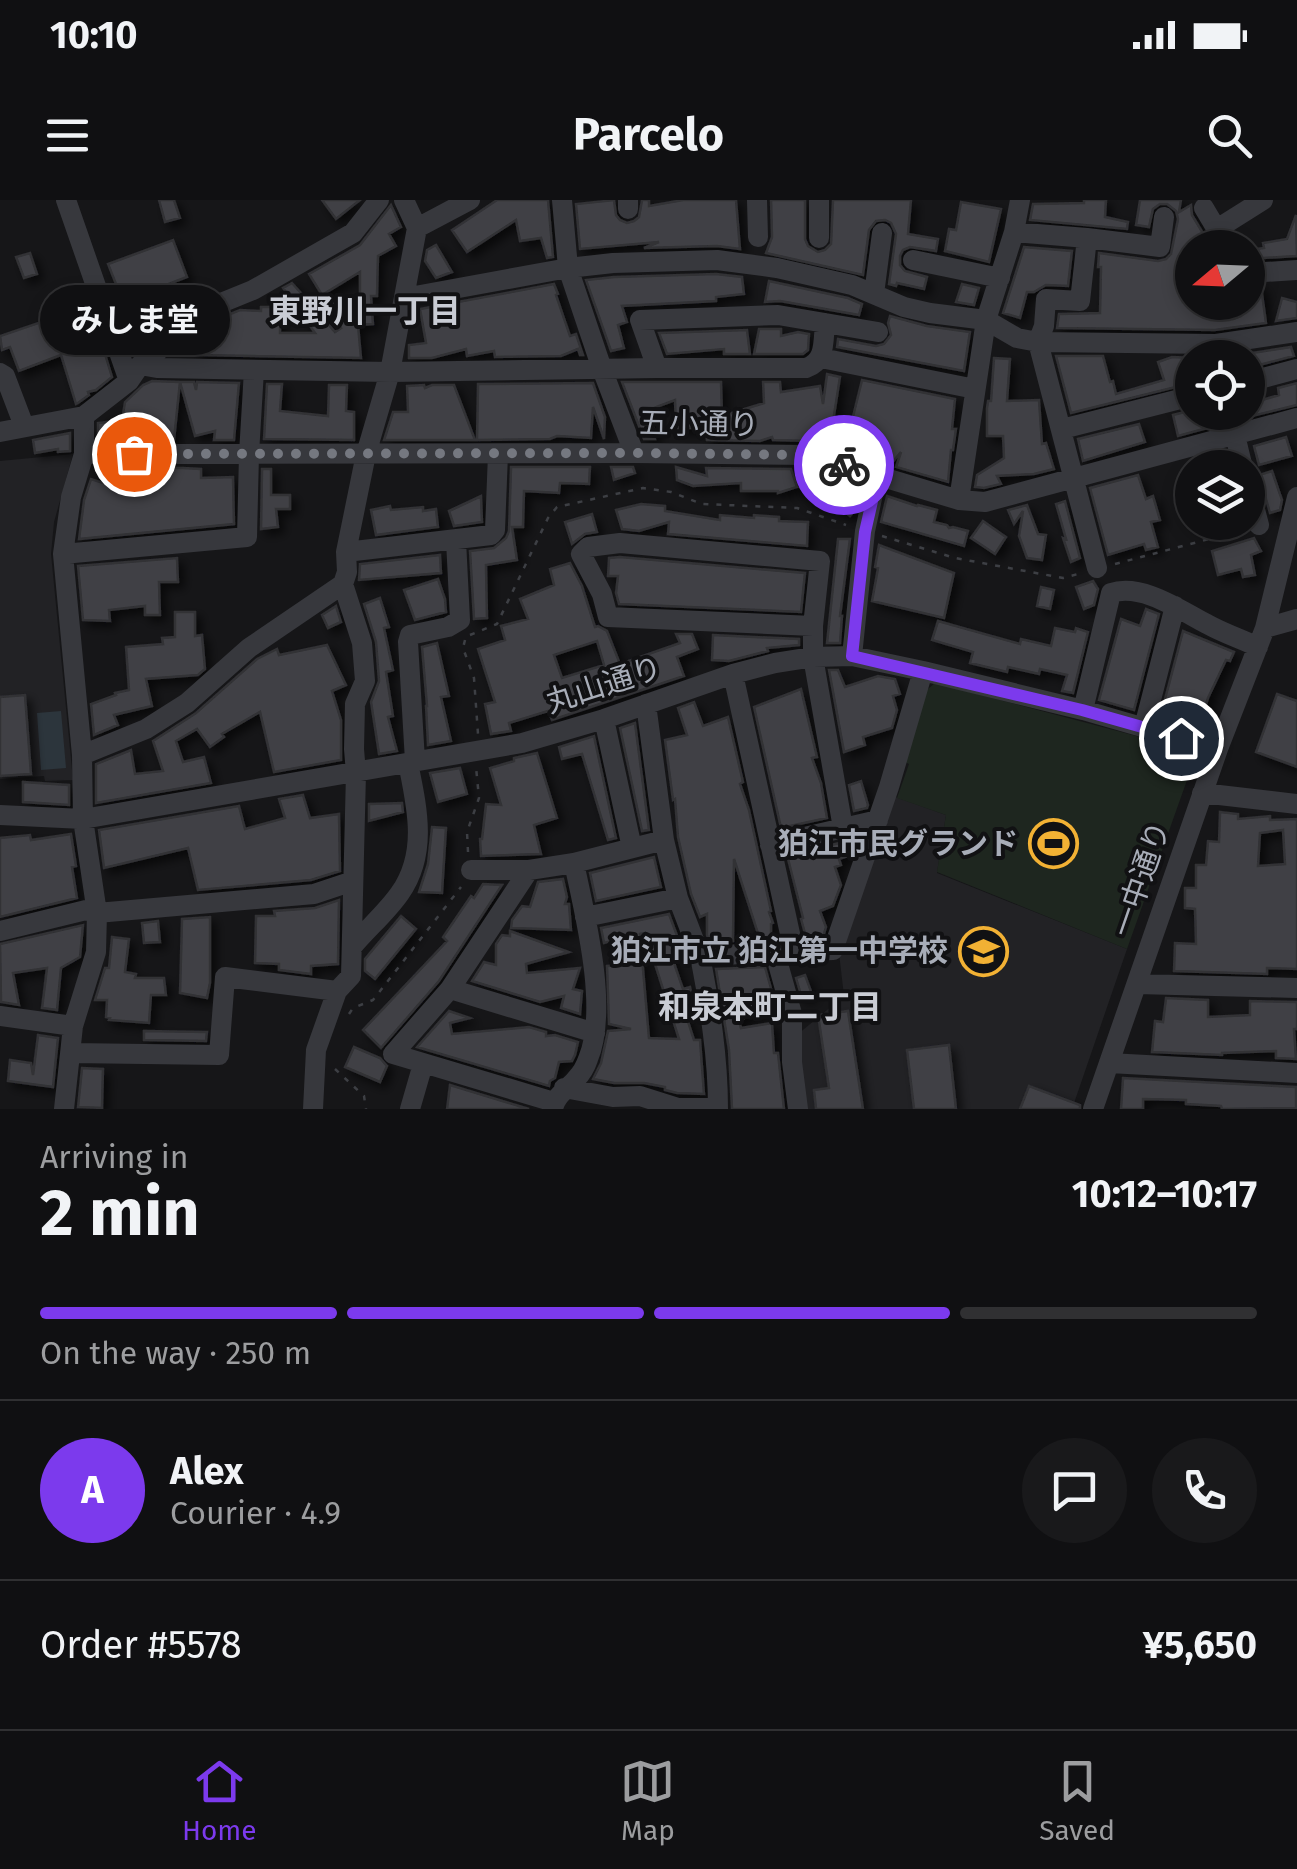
<!DOCTYPE html>
<meta charset="utf-8">
<style>
:root{--surface:#101012;--page:#19191b;--text:#f1f3f6;--muted:#9c9d9f;--line:#303032;--accent:#7c3aed}
body{margin:0;font-family:"Fira Sans","Noto Sans JP",sans-serif;background:var(--page);color:var(--text);height:100vh;display:flex;flex-direction:column;font-size:38px;white-space:nowrap}
*{box-sizing:border-box;margin:0}
p{font-size:32px;color:var(--muted)}
.icon{flex:none;width:55px;height:55px;fill:none;stroke:currentColor;stroke-width:2;stroke-linecap:round;stroke-linejoin:round}
.map{position:relative;height:909px;overflow:hidden}
.panel{display:flex;flex-direction:column;background:var(--surface);flex:1}
.panel>*{flex:none}
.needle{width:65px;rotate:251deg}
.controls{position:absolute;left:1175px;top:30px;display:grid;gap:20px}
.controls a{display:grid;place-items:center;width:90px;height:90px;border-radius:50%;background:var(--surface);box-shadow:0 5px 15px #0003,0 0 0 2px var(--line);font-size:50px}
.pin{position:absolute;display:grid;place-items:center;width:85px;height:85px;color:#fff;margin:-42px;border:5px solid #fff;border-radius:50%;box-shadow:0 2px 10px #0007}
.courier{position:absolute;display:grid;place-items:center;width:100px;height:100px;margin:-50px;border:8px solid #7c3aed;border-radius:50%;background:#fff;color:#222;box-shadow:0 2px 12px #0007}
.bubble{position:absolute;height:70px;border-radius:35px;background:var(--surface);box-shadow:0 5px 15px #0003,0 0 0 2px var(--line);font-size:32px;font-weight:700;line-height:70px;text-align:center}
.summary em{font-style:normal;font-weight:700}
.summary div{display:flex;flex-direction:column-reverse}
.summary{display:flex;align-items:center;justify-content:space-between;height:170px;padding:0 40px}
h1{font-size:65px;font-weight:700;line-height:75px}
.bar{display:grid;grid-template-columns:repeat(4,1fr);gap:15px 10px;align-content:center;height:120px;padding:0 40px}
.bar i{height:12px;border-radius:8px;background:var(--line)}
.bar .on{background:var(--accent)}
.bar p{grid-column:span 4}
.line{display:flex;align-items:center;gap:25px;padding:0 40px;border-top:2px solid var(--line)}
.line div{flex:1}
.round{display:grid;place-items:center;flex:none;width:105px;height:105px;border-radius:52px;background:var(--page)}
.status{display:flex;justify-content:space-between;align-items:center;height:70px;padding:0 50px;background:var(--surface);direction:ltr}
.status svg{height:28px;fill:currentColor}
header{display:flex;justify-content:space-between;align-items:center;height:130px;padding:0 40px;background:var(--surface);font-size:45px;font-weight:700}
.dock{display:flex;justify-content:space-around;align-items:center;height:140px;border-top:2px solid var(--line);background:var(--surface);font-size:28px;color:var(--muted)}
.dock a{display:grid;justify-items:center;gap:5px}
.dock .on{color:var(--accent)}
.map>svg:first-child{display:block}
.built{fill:#222225}
.green{fill:#1e261f}
.water{fill:#2c353c}
.building{fill:#404145;stroke:#303034;stroke-width:2.5;fill-rule:evenodd;filter:url(#shadow)}
.lines{fill:none;stroke-linecap:round;stroke-linejoin:round}
.path{stroke:#3d3f44;stroke-width:2.5;stroke-dasharray:5 8;stroke-linecap:butt}
.minor{stroke:#37383d;stroke-width:20}
.done{stroke:#757880;stroke-width:10;stroke-dasharray:0 18}
.route{stroke:#7c3aed;stroke-width:12}
.labels{text-anchor:middle;dominant-baseline:central;stroke-width:8;stroke-linejoin:round;paint-order:stroke}
.street-label{font-size:30px;fill:#a8adb8;stroke:#111113}
.poi-label{font-size:30px;font-weight:bold;fill:#a8adb8;stroke:#111113;text-anchor:end}
.neighbourhood-label{font-size:32px;font-weight:bold;fill:#c9ccd4;stroke:#111113}
</style>
<div class="status"><b>10:10</b><svg viewBox="0 0 49 12"><path d="M0 12V9h3v3zM5 12V6h3v6zM10 12V3h3v9zM15 12V0h3v12zM26 1h20v11H26zM47 4h2v5h-2z"/></svg></div>
<header><svg class="icon" aria-label="menu" viewBox="0 0 24 24"><path d="M4 6h16M4 12h16M4 18h16"/></svg>Parcelo<svg class="icon" aria-label="search" viewBox="0 0 24 24"><circle cx="10" cy="10" r="6"/><path d="M15 15l6 6"/></svg></header>
<div class="map">
<svg width="1297" height="909" viewBox="0 0 1297 909">
<defs>
<filter id="shadow"><feDropShadow dx="5.5" dy="5.5" stdDeviation="5" flood-color="#0009"/></filter>
</defs>
<rect width="100%" height="100%" fill="#161618"/>
<!-- built -->
<path class="built" d="M73,254L54,322L51,354L73,580L45,581L44,576L0,579V261Z
M887,594L946,615L937,673L1127,749L1072,909H798L792,839L844,796L839,753Z"/>
<!-- green -->
<path class="green" d="M935,483L1197,552L1127,749L937,672L946,615L897,598L909,564L903,561L922,494Z"/>
<!-- water -->
<path class="water" d="M61,511L66,568L41,570L37,513Z"/>
<!-- building -->
<path class="building" d="M159,0H174L180,18L165,22Z
M322,0H360L336,19Z
M497,0H548L553,57L547,58L541,38L520,41L516,20L467,52L452,30Z
M614,0L616,15L620,20L627,23L634,21L639,17L642,0H649V6L683,0H736L740,49L717,46L644,48L659,42L580,49L576,4Z
M771,0H805V39L808,46L818,52L825,50L831,44L833,0H911L908,34L938,39L936,51L910,47L903,50L900,56V65L905,71L927,77L924,89L897,83L896,86L889,84L896,34L891,23L885,20L876,21L869,30L863,75L766,53L772,37Z
M1084,0H1106L1105,17L1128,22L1127,29L1030,20L1033,4L1084,3Z
M1140,0H1181L1179,12L1191,5L1192,15L1212,48H1187V64H1184L1183,102H1215L1214,116L1233,119L1241,116L1244,111L1248,102V87L1261,86L1266,123L1215,130L1057,128L1059,114L1100,113L1101,67H1098L1099,53L1158,61L1166,59L1171,54L1178,19L1176,11L1167,4H1160L1153,9L1149,27L1136,25Z
M961,2L1001,9L989,62L945,51L949,29L956,30Z
M391,5L401,27L389,34L396,46L378,56L377,96H371L373,124L358,125L361,158L197,155L198,127L240,110L261,111V107H280V133H315L283,88L292,83L309,102L303,106L312,105L335,132L341,128L327,104L360,102V72L322,95L309,74L360,45Z
M1296,15L1297,56L1248,59V50L1264,48L1263,43L1287,39Z
M173,40L187,77L166,85L169,92L165,94L172,116L170,119L128,133L115,90L118,89L108,64Z
M436,45L452,72L436,78L425,61L427,50Z
M1024,47L1072,51L1068,86L1046,85L1034,92H1027L1020,118L1003,113Z
M30,53L37,74L24,78L16,57Z
M716,74L742,77L744,94L716,97V101L622,106L627,122L618,125L624,148L611,151L586,80L614,77Z
M769,81L848,98L862,104L859,115L780,101L765,102Z
M554,84L558,94L556,95L570,136L576,134L583,155H580L578,149L561,156L495,157L494,151L467,156L466,149L432,158H409V145L426,143L420,109Z
M962,84L979,88L974,105L956,102Z
M1282,98L1297,102V118L1276,121Z
M890,116L927,126L970,132L964,171L837,147L838,139L876,146L884,144L891,135L888,123Z
M47,120L55,142L94,129L99,145L102,144L112,177L96,190L88,192L89,195L78,203L76,204L61,155L19,171L10,147L2,150L0,136Z
M759,129H781V136L798,132L809,134L808,150L803,154H754Z
M747,130L750,154H724V149L667,154L659,133Z
M1291,147L1294,156L1248,168V158H1219Z
M1056,156H1103L1110,182L1113,181L1116,194L1164,180L1158,162L1172,157L1194,158L1192,183L1071,213Z
M994,158L1010,159L1007,201L1039,200L1042,244L1046,243L1054,269L1034,274L997,276L1001,284L984,288L975,287L977,275L1004,258L1003,236H987V208L988,201H991Z
M827,174L840,177L830,241L821,236L820,244L809,241L773,240L772,237L760,241L707,240L706,228H676L675,200L651,209L655,239H644L622,182H721L722,216L764,203L763,182H780L781,192L820,186L823,204Z
M862,180L955,199L952,229H956L953,250H951L948,282L896,267L901,252L890,265L859,256L845,249Z
M152,181L180,182L174,240L145,238V240H141L113,235V240H98V223L122,220L125,202L143,185Z
M180,182H194L196,190L197,182L239,183L234,240H214L215,231L195,236Z
M593,183L605,217L604,239L593,207L591,238L557,236L550,239L477,240L478,184Z
M1297,183V205L1248,217V204L1279,195L1278,188Z
M267,184H282L280,211L328,216L329,185H347L346,211L354,212V240L264,239Z
M424,185L425,188L432,185H454L475,240H384L393,212H408L407,186Z
M1192,210V212H1220L1222,224L1178,236L1173,215Z
M1139,224L1145,242L1083,261L1078,239Z
M70,233V251L58,252V249L35,253L33,240Z
M1286,237L1292,256L1259,265L1254,246Z
M1221,253L1227,268H1206L1203,258Z
M511,267H590L589,284L560,283L559,293L524,291L523,327H512L517,360L486,365L487,418L474,419L470,351L494,348L506,338L509,331Z
M611,267H633L635,273L614,280Z
M676,267L707,276L706,268L791,269L797,287L778,293V291H741V283L693,286L677,280Z
M118,268H183L201,269V278L233,277L234,324L79,339L84,300L91,279L119,288Z
M262,269H271V295H290V309H276L278,327L261,329Z
M813,271L840,291L847,282L859,292L856,309L850,316L823,295L817,302L800,287Z
M1272,271L1282,300L1280,310L1270,313L1259,275Z
M1138,275L1146,299L1153,296L1160,320L1151,322L1158,347L1146,350L1144,344L1108,355L1090,288Z
M481,296L482,322L454,326L449,311Z
M887,296L917,306L918,305L937,310L934,322L947,325L949,328L953,327L968,331L964,346L881,322Z
M1065,301L1080,358L1071,362L1063,338L1066,339L1056,304Z
M641,304L665,306V311L720,320V315L754,318V315L779,317V321L808,322L807,346L668,334L669,322L639,331L622,329L616,310Z
M1027,305L1038,334L1046,335L1042,360L1027,358L1019,336L1023,311L1014,324L1008,310Z
M390,306L391,310L423,307V311L436,309L438,327L376,335L371,310Z
M592,314L597,332L585,334L572,344L565,322Z
M983,321L1006,337L995,354L971,338Z
M1254,338L1261,351L1251,355L1255,375L1243,377L1241,369L1218,375L1212,351Z
M838,339H850L840,416H842L840,443H827Z
M879,345L954,373L944,418L872,401L878,368L875,367Z
M440,355L441,373L359,380L360,364Z
M620,357L805,373L801,412L619,404L616,393L618,376H608L609,358Z
M177,358L178,382H159L160,415H145V406L109,410L110,421L83,420L78,366Z
M570,363L582,386L595,427L598,426L607,431L620,464L680,443L676,434H692L698,449L677,457L684,476L552,520L548,511L509,523L511,531L491,534L485,504L495,502L478,449L505,440L501,426L528,419L520,399L554,385L550,369ZM597,441L604,465L562,478L554,455Z
M438,379L445,399L446,412L415,420L404,390Z
M1093,381L1098,389L1094,405L1084,409L1076,387Z
M1041,387L1054,390L1050,409L1037,406Z
M380,398L389,427L384,428L393,470L386,472L393,516L388,517L397,551L379,554L371,502L379,481L376,442L364,404Z
M336,406L341,422L328,428L322,415Z
M1146,409L1159,414L1134,510L1099,500L1121,419L1140,426Z
M175,412H195V436L202,435L205,469L198,475L146,479L152,506L114,515L118,525L94,535L91,504L116,495L115,493L129,490L126,447L163,444L162,438L175,437Z
M938,421L1020,444L1021,439L1051,446L1055,428L1075,432L1076,428L1088,432L1073,493L1062,491L1067,475L1040,469L1039,474L1008,467L1007,472L970,463L973,452L932,440Z
M1183,431L1234,452L1230,461L1226,460L1208,498L1201,520L1207,523L1203,530L1160,518Z
M713,435L799,439V445L767,448L768,451L729,461L712,460Z
M437,443L449,496L441,497L451,541L428,545L426,506H427L422,447Z
M327,445L346,485L332,491L341,520V560L274,572L260,512L222,534L224,537L210,547L197,529L176,541L183,562L204,557L211,583L96,603V564L131,550L135,574L163,571L153,541L196,513L257,459L277,449L279,455Z
M829,470H838L845,487L878,476L895,479L900,494L893,496L897,510L892,528L863,537L865,545L844,552Z
M801,489L817,557L812,558L821,583L827,618L781,628L754,507Z
M1277,494L1297,501V567L1256,552Z
M25,495L31,574L0,576V497Z
M694,502L703,526L728,517L743,582L740,584L749,610L771,711L769,712L773,723L771,724V739L760,740L734,659L733,741L709,742L707,735V714L700,717L691,694L678,637L675,599L673,600L665,540L687,535L678,508Z
M635,523L649,630L642,631L620,528Z
M594,536L616,638L608,640L582,554L562,559L559,547Z
M537,553L557,618L534,625L541,654L481,656L480,639H482L486,604L501,605L490,568L514,561V558Z
M460,568L467,594L438,602L430,573Z
M861,581L868,605L867,608L854,611L849,585Z
M23,582L69,585V605L23,602Z
M303,595L310,618L339,614L340,671L311,680L198,690L188,648L104,668L99,630L239,606L245,629L285,618L279,599Z
M402,603L403,612L369,621V604Z
M1220,612L1238,614V619L1270,616V620L1297,619V769L1267,768V774L1174,771L1175,743L1196,744L1195,709L1185,708V688H1196V665H1206L1208,641L1219,642ZM1283,630L1285,664L1258,666L1260,633Z
M432,627L446,628L442,693L419,692L428,664Z
M71,634L76,666L72,667L77,698L0,717V638L30,635L31,640Z
M857,639L851,655L839,659L841,665L835,667L841,685L833,706L820,711L826,727L823,737H806L801,719L803,718L787,655Z
M654,657L661,687L596,701L590,673Z
M563,679L567,697L565,704H569L571,730L511,728L512,720L522,706L530,707L538,682Z
M483,684L502,685L439,781L381,848L363,830L447,741L443,737L471,696L474,698Z
M339,700L338,764L311,766V774L279,770V764L255,763L256,716H275L274,711L315,708Z
M669,714L682,749L672,750L675,766L683,789L690,787L693,802L683,806L694,840H700L704,894L677,893L665,890V887L644,883H614L593,879L601,863L608,831L631,829L609,824L607,766L632,764L627,737L604,743L601,728ZM645,733L679,839L649,838L640,734Z
M401,716L416,729L375,779L365,771V759Z
M210,717V783L207,798L180,793L182,719Z
M158,721L160,742L144,743L142,723Z
M83,725L80,757L61,768L57,810L42,808L47,768L13,773L19,805L1,802L0,744Z
M510,731L569,752L526,764L527,773L580,768L573,789L582,791L580,814L561,808L564,796L540,802L472,781L484,762L496,765V744L502,735L510,736Z
M112,737L129,739L125,772L136,774L135,778H164L166,795H151L149,823L109,820L110,818L106,817L107,800H95L105,768H109Z
M765,767L774,799L772,808L739,820L741,828L772,823L774,853H778L784,909H732L729,850L716,769Z
M805,775L812,794L802,798L796,778Z
M1166,798L1208,800V817L1250,815V801L1297,802V829H1294L1296,859L1276,858V851L1222,853V855L1152,852L1155,821L1163,822Z
M449,811L470,818L450,823L452,834L529,827L546,832V836L555,835L578,842L575,855L572,861L559,862L555,878L550,881L549,886L417,847Z
M848,811L863,909H816L814,890L829,888L818,815Z
M144,831L207,832L206,841L144,840Z
M38,835L58,838L53,887L8,881L10,860L31,863L33,875Z
M949,845L956,909H914L907,850Z
M354,847L380,858L387,866L380,882L345,867Z
M82,868L103,869L102,908L78,907Z
M1123,878L1296,887V908L1222,909L1221,906L1186,904V900L1143,899V909H1121Z
M450,885L529,909H447Z
M1029,886L1080,905V909H1020Z"/>
<g class="lines">
<!-- path -->
<path class="path" d="M882,336L955,358L1063,378L1078,374
M1115,364L1243,330
M470,435L497,424L548,318L557,307L643,288L671,292L702,304L797,308L846,325
M465,440L463,448L474,478L478,534
M468,652L467,632L479,598L476,567
M349,814L353,808L373,800L461,687
M335,869L364,896L366,909"/>
<!-- minor -->
<path class="minor" d="M66,0L129,181
M562,0L568,68L602,169L634,253
M628,0V9
M757,0L758,37
M1204,8L1226,45
M417,28L470,0
M1217,29L1263,0
M1014,32L1087,38L1160,47L1164,17
M819,38V0
M1087,38L1080,101L1046,99L1044,126L1038,142L1097,368
M913,60L1000,78
M1248,73L1297,70
M874,94L882,33
M404,98L568,68L613,63L717,60L777,68L852,85L904,107L930,113L986,120L1017,138L1038,142L1216,144L1297,132
M1232,102V105
M821,158L975,189
M140,165L157,168L390,172L657,168H806C826,161 823,142 825,123
M657,168L640,120L778,115L878,132
M0,173L5,176L24,226
M1248,182L1297,169
M1233,212L1238,234
M1062,229L1192,196
M0,232L84,216L129,181L140,165L174,138L189,116L253,90L353,33L379,0
M1235,235L1243,268
M84,254L634,253L809,255L959,300L985,302L1297,218
M1248,283L1259,325
M959,300L986,120L1014,32L1020,0
M346,352L491,335L495,330L498,254
M63,354L247,337L249,254L254,170
M813,426L608,417L602,394L581,354L588,347L620,343L820,361L813,426V457L843,628
M1265,428L1297,419
M852,456L865,331L877,275
M733,474L794,752
M646,504L664,640L678,698L700,756
M1083,510L1111,393C1142,383 1180,410 1207,424C1223,433 1241,439 1258,447
M604,519L632,648
M1144,527L1175,406
M82,555L146,529L187,503L249,448L343,384
M415,561L408,442L410,435L448,427L460,420L456,340
M1202,593L1297,604
M0,615L83,619L522,543L604,519L733,474L775,463L813,457L852,456L923,471L1083,510L1218,549
M770,645L878,620
M471,670H529L574,663L664,640
M529,670L450,789L393,854L554,902
M585,717L678,698
M0,731L86,710L97,713L314,694L353,681
M352,747C367,729 387,712 400,693C428,653 417,607 408,563
M775,753L792,814V862L798,909
M1137,784L1297,788
M450,789L595,833
M0,816L73,826
M71,853L219,855L225,777L337,791
M1109,863L1297,873
M564,888L613,897L640,896L678,908H718
M64,909L73,826L96,752L97,713L83,619L82,555L63,354L71,297L84,254V216
M313,909L316,850L337,791L351,776L356,573L354,549L355,504L365,481L362,443L343,384L347,372L346,352L366,254L390,172L417,28L404,0
M410,909L423,864
M553,909C556,894 567,890 576,879C581,874 586,865 588,859C609,809 585,715 574,663
M718,909C718,857 710,807 700,756L833,750L889,587L923,471
M1093,909L1218,549L1265,428L1297,297"/>
</g>
<g class="lines">
<!-- done -->
<path class="done" d="M134,254L634,253L810,255L844,265"/>
<!-- route -->
<path class="route" d="M844,265L878,275L865,332L852,456L1082,510L1181,538"/>
</g>
<!-- icons -->
<defs>
<symbol id="stadium-ring" viewBox="-11 -11 22 22"><circle r="9.5" fill="#111113" stroke="#f2b134" stroke-width="1.5"/><path d="M0-5a6.5 5 0 1 0 0 10a6.5 5 0 1 0 0-10ZM-3.5-1.8h7v3.6h-7Z" fill="#f2b134"/></symbol>
<symbol id="school-ring" viewBox="-11 -11 22 22"><circle r="9.5" fill="#111113" stroke="#f2b134" stroke-width="1.5"/><path d="M0-5L7-2L0 1L-7-2ZM-4 1L0 2.5L4 1V4Q0 6-4 4Z" fill="#f2b134"/></symbol>
</defs>
<g fill-rule="evenodd">
<use href="#stadium-ring" x="1026" y="616" width="55" height="55"/>
<use href="#school-ring" x="956" y="724" width="55" height="55"/>
</g>
<g class="labels">
<!-- street labels -->
<g class="street-label">
<text transform="translate(699 224) rotate(1)">五小通り</text>
<text transform="translate(604 485) rotate(-18)">丸山通り</text>
<text transform="translate(1141 679) rotate(-71)">一中通り</text>
</g>
<!-- poi labels -->
<g class="poi-label">
<text x="1018" y="644">狛江市民グランド</text>
<text x="948" y="751">狛江市立 狛江第一中学校</text>
</g>
<!-- neighbourhood labels -->
<g class="neighbourhood-label">
<text x="365" y="111">東野川一丁目</text>
<text x="770" y="807">和泉本町二丁目</text>
</g>
</g>
</svg>
<div class="controls">
<a><svg class="needle" viewBox="-14 -14 28 28"><path d="M0-13l5 13h-10z" fill="#e53935"/><path d="M0 13l5-13h-10z" fill="#9c9d9f"/></svg></a>
<a><svg class="icon" aria-label="locate" viewBox="0 0 24 24"><circle cx="12" cy="12" r="6"/><path d="M12 2v4M12 18v4M2 12h4M18 12h4"/></svg></a>
<a><svg class="icon" aria-label="layers" viewBox="0 0 24 24"><path d="M12 4l9 5-9 5-9-5zM3 14l9 5 9-5"/></svg></a>
</div>
<div class="pin" style="left:134px;top:254px;background:#ea580c"><svg class="icon" aria-label="bag" viewBox="0 0 24 24"><path d="M5 8h14l-1 12H6zM9 8a3 3 0 0 1 6 0"/></svg></div>
<div class="pin" style="left:1181px;top:538px;background:#1f2937"><svg class="icon" aria-label="home" viewBox="0 0 24 24"><path d="M3 11l9-7 9 7M6 9v11h12V9"/></svg></div>
<div class="courier" style="left:844px;top:265px"><svg class="icon" aria-label="bike" viewBox="0 0 24 24"><circle cx="6" cy="16" r="4"/><circle cx="18" cy="16" r="4"/><path d="M6 16l4-8h5l3 8M10 8l3 8H6M13 5h3"/></svg></div>
<div class="bubble" style="left:40px;top:85px;width:190px">みしま堂</div>
</div>
<section class="panel">
<div class="summary"><div><h1>2 min</h1><p>Arriving in</p></div><em>10:12–10:17</em></div>
<div class="bar"><i class="on"></i><i class="on"></i><i class="on"></i><i></i><p>On the way · 250 m</p></div>
<div class="line" style="height:180px"><b class="round" style="background:var(--accent);color:#fff">A</b><div><b>Alex</b><p>Courier · 4.9</p></div><a class="round"><svg class="icon" aria-label="chat" viewBox="0 0 24 24"><path d="M4 5h16v11H9l-5 4z"/></svg></a><a class="round"><svg class="icon" aria-label="phone" viewBox="0 0 24 24"><path d="M5 4h4l2 5-3 2q2 4 5 5l2-3 5 2v4C11 20 4 13 5 4z"/></svg></a></div>
<div class="line" style="height:130px"><div>Order #5578</div><b>¥5,650</b></div>
</section>
<nav class="dock">
<a class="on"><svg class="icon" aria-label="home" viewBox="0 0 24 24"><path d="M3 11l9-7 9 7M6 9v11h12V9"/></svg>Home</a>
<a><svg class="icon" aria-label="map" viewBox="0 0 24 24"><path d="M3 6l6-2 6 2 6-2v14l-6 2-6-2-6 2zM9 4v14M15 6v14"/></svg>Map</a>
<a><svg class="icon" aria-label="saved" viewBox="0 0 24 24"><path d="M7 4h10v16l-5-4-5 4z"/></svg>Saved</a>
</nav>
